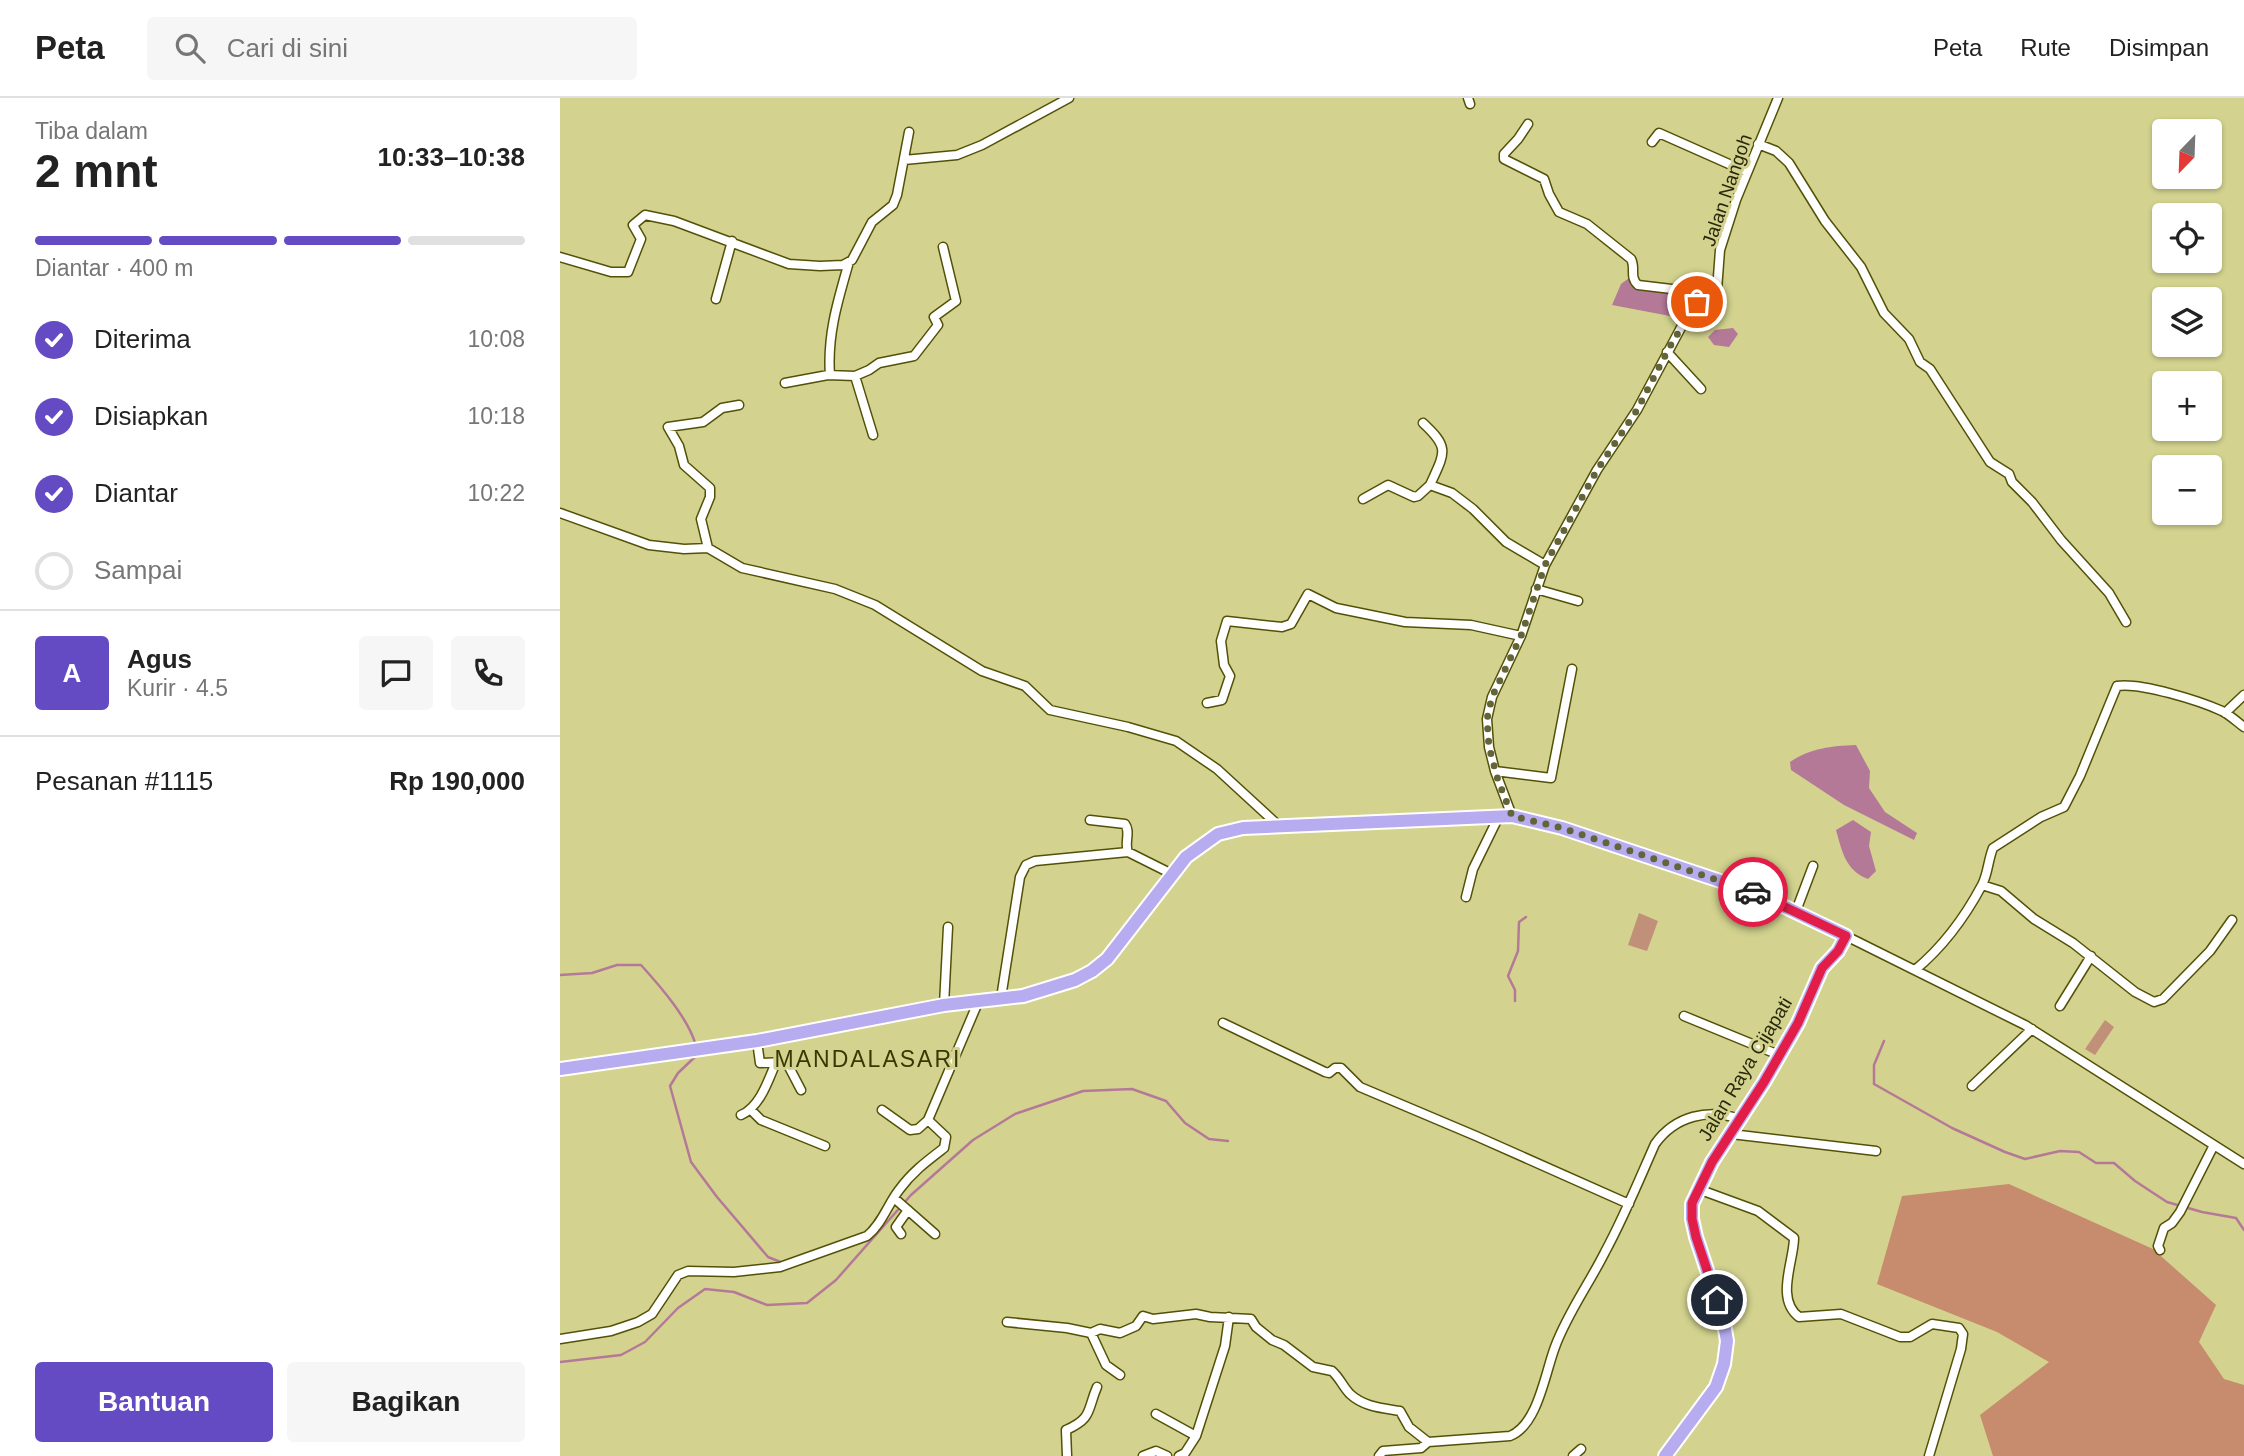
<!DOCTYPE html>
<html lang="id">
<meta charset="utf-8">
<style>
:root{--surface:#fff;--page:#f6f6f6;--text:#222;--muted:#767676;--line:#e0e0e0;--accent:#644ac3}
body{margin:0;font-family:Arial,sans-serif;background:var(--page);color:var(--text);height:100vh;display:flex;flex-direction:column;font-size:26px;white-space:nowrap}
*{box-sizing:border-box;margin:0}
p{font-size:23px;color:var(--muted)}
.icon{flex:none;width:38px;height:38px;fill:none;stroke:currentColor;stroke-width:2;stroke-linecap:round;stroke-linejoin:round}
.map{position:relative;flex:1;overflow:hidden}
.panel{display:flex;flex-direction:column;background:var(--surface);width:560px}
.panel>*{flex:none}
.needle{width:46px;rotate:203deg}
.tools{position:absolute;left:1592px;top:21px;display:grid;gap:14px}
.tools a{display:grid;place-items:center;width:70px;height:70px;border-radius:7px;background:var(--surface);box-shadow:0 2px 5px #0004;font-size:35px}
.pin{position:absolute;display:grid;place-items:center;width:60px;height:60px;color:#fff;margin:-30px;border:4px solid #fff;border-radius:50%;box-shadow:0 2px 7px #0007}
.courier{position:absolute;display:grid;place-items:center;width:70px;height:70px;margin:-35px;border:5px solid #e11d48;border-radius:50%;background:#fff;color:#222;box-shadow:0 2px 9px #0007}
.summary em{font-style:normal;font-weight:800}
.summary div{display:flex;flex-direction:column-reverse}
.summary{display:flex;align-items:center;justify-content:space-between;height:119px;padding:0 35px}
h1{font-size:46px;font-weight:800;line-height:52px}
.bar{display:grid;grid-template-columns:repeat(4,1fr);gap:10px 7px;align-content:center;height:84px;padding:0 35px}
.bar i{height:9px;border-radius:5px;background:var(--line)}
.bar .on{background:var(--accent)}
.bar p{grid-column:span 4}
.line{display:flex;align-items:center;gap:18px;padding:0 35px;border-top:2px solid var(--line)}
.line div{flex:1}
.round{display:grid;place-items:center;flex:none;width:74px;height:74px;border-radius:7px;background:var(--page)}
ol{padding:0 35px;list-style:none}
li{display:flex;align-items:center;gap:21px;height:77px}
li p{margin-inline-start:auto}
li .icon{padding:7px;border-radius:50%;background:var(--accent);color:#fff;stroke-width:4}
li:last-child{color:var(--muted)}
li i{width:38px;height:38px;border:4px solid var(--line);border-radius:50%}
.primary-button{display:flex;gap:14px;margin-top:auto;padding:14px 35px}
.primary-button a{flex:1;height:80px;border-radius:7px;background:var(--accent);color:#fff;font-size:28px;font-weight:800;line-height:80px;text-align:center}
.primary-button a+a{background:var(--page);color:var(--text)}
header{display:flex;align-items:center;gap:42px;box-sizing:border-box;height:98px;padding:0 35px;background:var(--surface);border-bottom:2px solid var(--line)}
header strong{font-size:33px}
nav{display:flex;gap:38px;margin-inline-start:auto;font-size:24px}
.search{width:490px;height:63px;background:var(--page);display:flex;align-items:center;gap:18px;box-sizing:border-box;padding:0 24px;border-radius:7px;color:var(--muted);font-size:26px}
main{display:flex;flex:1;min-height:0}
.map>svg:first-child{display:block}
.green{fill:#c19078}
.forest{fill:#c78b6d}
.water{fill:#b57998}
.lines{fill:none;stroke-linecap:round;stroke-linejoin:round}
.stream{stroke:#b57998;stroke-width:2.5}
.minor-casing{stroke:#535107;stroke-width:11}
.primary-casing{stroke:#fff;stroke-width:16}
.minor{stroke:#fff;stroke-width:8}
.primary{stroke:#b6acef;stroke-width:12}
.done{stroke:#64643a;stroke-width:7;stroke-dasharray:0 12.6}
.route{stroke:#e11d48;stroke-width:9}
.labels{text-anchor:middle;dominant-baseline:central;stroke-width:6;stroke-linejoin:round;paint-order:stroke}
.street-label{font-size:19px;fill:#29280c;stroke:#d3d38f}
.quarter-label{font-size:23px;letter-spacing:2px;fill:#3a3802;stroke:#d3d38f}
</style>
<header>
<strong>Peta</strong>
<div class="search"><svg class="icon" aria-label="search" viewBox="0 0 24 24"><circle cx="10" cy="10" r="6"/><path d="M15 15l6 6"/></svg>Cari di sini</div>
<nav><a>Peta</a><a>Rute</a><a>Disimpan</a></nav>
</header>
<main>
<section class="panel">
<div class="summary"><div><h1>2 mnt</h1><p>Tiba dalam</p></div><em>10:33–10:38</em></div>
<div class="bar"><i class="on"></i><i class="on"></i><i class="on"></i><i></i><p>Diantar · 400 m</p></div>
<ol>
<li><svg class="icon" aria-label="check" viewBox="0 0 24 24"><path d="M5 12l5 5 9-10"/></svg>Diterima<p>10:08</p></li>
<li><svg class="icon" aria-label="check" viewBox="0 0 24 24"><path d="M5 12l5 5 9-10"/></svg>Disiapkan<p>10:18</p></li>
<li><svg class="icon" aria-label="check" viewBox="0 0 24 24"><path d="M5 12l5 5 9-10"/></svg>Diantar<p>10:22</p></li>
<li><i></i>Sampai</li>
</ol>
<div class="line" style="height:126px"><b class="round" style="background:var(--accent);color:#fff">A</b><div><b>Agus</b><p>Kurir · 4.5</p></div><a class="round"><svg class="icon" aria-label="chat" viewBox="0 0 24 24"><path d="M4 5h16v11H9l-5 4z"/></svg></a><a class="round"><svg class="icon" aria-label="phone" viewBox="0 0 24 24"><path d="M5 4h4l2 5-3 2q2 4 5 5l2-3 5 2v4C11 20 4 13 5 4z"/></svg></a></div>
<div class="line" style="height:91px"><div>Pesanan #1115</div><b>Rp 190,000</b></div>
<div class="primary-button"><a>Bantuan</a><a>Bagikan</a></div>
</section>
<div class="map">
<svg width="1684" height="1358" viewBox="0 0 1684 1358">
<rect width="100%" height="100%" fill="#d3d38f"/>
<!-- green -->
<path class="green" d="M1079,815L1098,823L1087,853L1068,847Z
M1545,922L1554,929L1535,957L1525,951Z"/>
<!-- forest -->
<path class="forest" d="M1449,1086L1593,1151L1656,1207L1639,1244L1664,1281L1684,1287V1358H1433L1420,1317L1489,1264L1437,1234L1317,1186L1342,1098Z"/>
<!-- water -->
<path class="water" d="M1069,180L1078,190L1096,191L1120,198L1117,212L1110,218L1052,207L1061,186Z
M1173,230L1178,236L1169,249L1154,247L1148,239L1155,232Z
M1296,647L1310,673L1309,690L1325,714L1357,735L1354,742L1284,707L1231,672L1230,664C1251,650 1271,648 1296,647Z
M1293,722L1311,734L1309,748L1316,773L1308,781C1285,772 1282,753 1276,732Z"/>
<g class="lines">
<!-- stream -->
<path class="stream" d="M0,877L32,875L57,867H81C100,888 129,921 136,948
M955,903V892L948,878L958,853L959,824L966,819
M1324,943L1314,967V986L1392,1030L1445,1054L1465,1061L1500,1053L1519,1054L1536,1065H1554L1575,1083L1607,1104L1642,1114L1676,1120L1684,1132
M137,957L118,975L110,988L131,1064L157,1099L208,1159L223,1165
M0,1264L61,1257L85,1244L118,1210L145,1191L174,1194L207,1207L247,1205L276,1182L351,1097L413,1042L455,1016L523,993L572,991L606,1003L625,1025L649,1041L668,1043"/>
<defs>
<path id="minor" d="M908,0L910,6
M968,26L958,41L944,56V61L984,81L989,96L999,114L1027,126L1071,161C1076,170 1069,179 1078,187L1120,192L1145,201
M1092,44L1099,35L1187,74
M1198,46L1216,53L1229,65L1265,123L1301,169L1324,215L1349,241L1360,264L1370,271L1430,364L1449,376L1452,384L1472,404L1501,442L1549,495L1566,524
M344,62L397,57L422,47L509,0
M0,159L51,174H68L81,141L73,127L85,117L114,123L229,166L260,168L283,167L292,162L312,124L333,107L337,97L349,34
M156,201L172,143
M1107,254L1141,291
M270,277C267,237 278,202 289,164
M295,278L309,272L319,265L354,258L378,227L374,219L396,203L383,149
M225,285L268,277L295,278L313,337
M863,325C890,350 885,354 870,387
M803,401L828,387L854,399L858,398L870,387L892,395L913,411L946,444L985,467
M0,415L89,447L124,451L148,450L182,470L275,491L315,507L422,573L465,588L490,612L568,629L616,643L657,671L718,727
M148,450L141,421L150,399V390L124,367L119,348L108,329L143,324L162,310L179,307
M976,491L1018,503
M647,605L662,602L670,578L664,567L661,543L667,523L722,529L731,526L748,496L776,510L845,524L911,527L961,538
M1665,615L1684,597
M935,673L991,680L1012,571
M952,718L935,673L929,649L927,621L932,599L961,538L985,467L1037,372L1077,312L1132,209L1157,192L1160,152L1176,102L1218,0
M530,722L565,726C571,734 564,745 568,754L612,776
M1422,787L1441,793L1474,821L1513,845L1575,894L1594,904L1603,901L1650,853L1672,822
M906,799L913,771L939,718
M1236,813L1253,768
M1286,838L1465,927L1684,1066
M1355,872C1384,848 1405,819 1422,787C1428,776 1428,762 1433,750L1481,719L1504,709L1520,678L1557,588C1580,584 1640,603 1662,613C1670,617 1677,624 1684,629
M441,900L460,779L466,767L475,763L568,754
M384,907L388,829
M1500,908L1531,858
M1124,918L1219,957
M663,925L765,974L769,975L775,970H781L800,989L916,1038L1069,1106
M197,943L200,965L223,964L229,969L241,992
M1412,988L1472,931
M190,1011L201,1022L265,1048
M181,1017C200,1009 208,983 216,964
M368,1022L419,902
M1171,1036L1316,1053
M1138,1091L1198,1113L1234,1140C1234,1163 1215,1201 1239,1219L1281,1216L1340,1239H1350L1372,1226L1399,1230L1403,1236L1401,1251L1369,1358
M334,1100L375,1136
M341,1136L336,1129L348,1112
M1600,1152L1598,1148L1604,1130L1612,1125L1620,1114L1654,1047
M447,1224L507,1230L531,1235L540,1231L560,1235L576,1228L583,1218L593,1221L636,1216L650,1219L691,1221L696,1229L712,1242L724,1247L753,1269L772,1273C780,1280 783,1289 790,1296C804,1309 822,1310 840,1313L849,1329L868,1344
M531,1235L546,1267L560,1277
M0,1241L51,1233L78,1224L92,1216L118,1177L128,1173L174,1174L220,1169L307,1138C322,1126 328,1106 339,1092C352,1074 367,1063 384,1050L386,1039L368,1022L358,1031L350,1032L322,1012
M596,1316L636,1338
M507,1358L506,1332C533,1320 527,1312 537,1289
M583,1358L596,1353L607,1358
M619,1358L625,1355L636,1338L665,1248L669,1219
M819,1358L823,1353L861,1350L868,1344L950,1338C978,1327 985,1275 995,1249C1007,1216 1029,1186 1045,1154C1064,1119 1079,1082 1095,1046C1115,1018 1148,1010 1180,1021
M1013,1358L1021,1351"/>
<path id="primary" d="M0,971L197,943L384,907L463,898L515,882L532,873L547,861L626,759L658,736L683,730L952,718L1002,730L1196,795L1286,838L1278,853L1262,870L1238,925L1204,984L1152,1064L1132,1106V1121L1136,1139L1163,1220L1167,1243L1164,1266L1156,1289L1105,1358"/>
</defs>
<!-- minor casing -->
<use href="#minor" class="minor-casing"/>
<!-- primary casing -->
<use href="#primary" class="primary-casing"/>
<!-- minor -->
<use href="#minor" class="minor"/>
<!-- primary -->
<use href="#primary" class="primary"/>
</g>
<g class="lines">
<!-- done -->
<path class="done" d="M1137,204L1109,250L1077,312L1037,372L985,467L961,538L932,599L927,621L929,649L938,682L952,718L1002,730L1193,794"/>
<!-- route -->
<path class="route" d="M1157,1202L1136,1139L1132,1121V1105L1152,1064L1204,984L1238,925L1262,870L1278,853L1286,838L1193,794"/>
</g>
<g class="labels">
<!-- street labels -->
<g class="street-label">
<text transform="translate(1167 92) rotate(-71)">Jalan Nangoh</text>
<text transform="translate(1185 971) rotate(-59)">Jalan Raya Cijapati</text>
</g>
<!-- quarter labels -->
<g class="quarter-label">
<text x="308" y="961">MANDALASARI</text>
</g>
</g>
</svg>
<div class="tools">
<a><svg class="needle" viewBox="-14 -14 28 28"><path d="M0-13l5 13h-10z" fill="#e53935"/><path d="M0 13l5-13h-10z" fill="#767676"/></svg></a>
<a><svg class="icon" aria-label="locate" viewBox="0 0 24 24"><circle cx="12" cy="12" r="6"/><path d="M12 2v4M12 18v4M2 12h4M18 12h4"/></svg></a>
<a><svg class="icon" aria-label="layers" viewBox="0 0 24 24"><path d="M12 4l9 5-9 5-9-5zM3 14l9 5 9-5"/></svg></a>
<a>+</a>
<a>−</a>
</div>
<div class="pin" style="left:1137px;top:204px;background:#ea580c"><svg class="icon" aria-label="bag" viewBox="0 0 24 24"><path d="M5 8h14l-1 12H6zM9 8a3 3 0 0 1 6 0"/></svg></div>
<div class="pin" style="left:1157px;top:1202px;background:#1f2937"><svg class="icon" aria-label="home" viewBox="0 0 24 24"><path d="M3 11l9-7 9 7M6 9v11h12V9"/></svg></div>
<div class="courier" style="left:1193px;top:794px"><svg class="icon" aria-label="car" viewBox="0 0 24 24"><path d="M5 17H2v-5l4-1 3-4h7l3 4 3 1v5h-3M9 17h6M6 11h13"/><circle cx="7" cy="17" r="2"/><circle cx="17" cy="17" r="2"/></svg></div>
</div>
</main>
